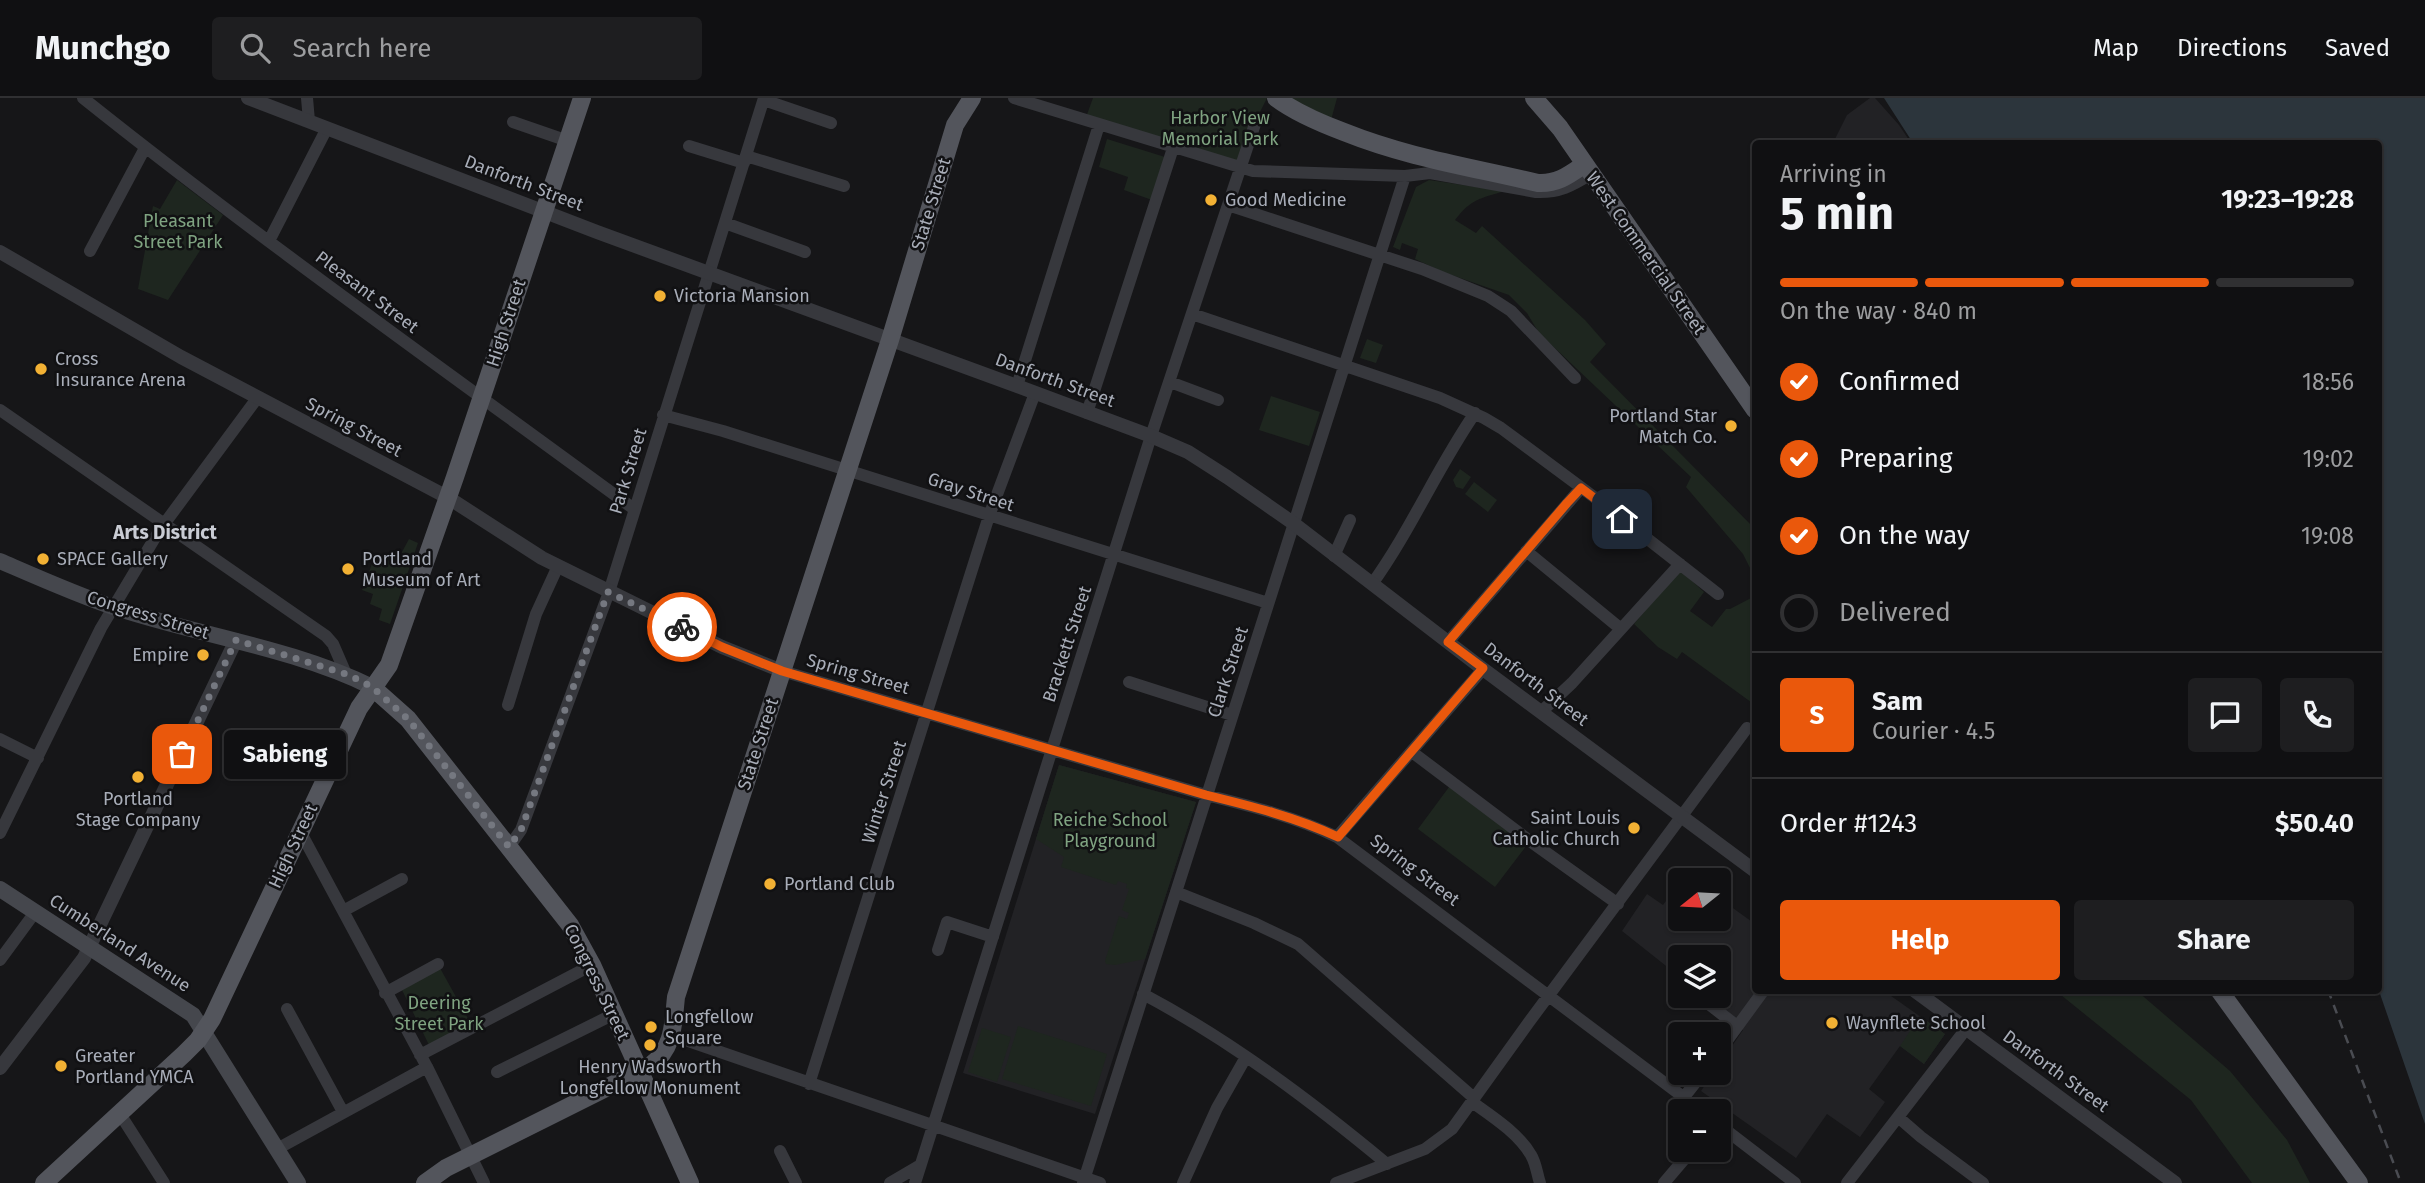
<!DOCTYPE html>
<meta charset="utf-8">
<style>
:root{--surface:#101012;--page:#1e1e20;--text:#f1f3f6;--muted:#9c9d9f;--line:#303032;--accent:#ea580c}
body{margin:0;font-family:"Fira Sans",sans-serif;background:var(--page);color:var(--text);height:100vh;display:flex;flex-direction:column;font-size:26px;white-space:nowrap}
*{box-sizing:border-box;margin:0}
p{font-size:23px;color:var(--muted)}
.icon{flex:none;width:38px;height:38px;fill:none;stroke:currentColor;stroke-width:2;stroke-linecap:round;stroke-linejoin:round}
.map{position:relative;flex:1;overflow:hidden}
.panel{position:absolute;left:1752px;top:42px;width:630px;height:854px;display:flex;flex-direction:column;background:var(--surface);border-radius:7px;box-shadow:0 2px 5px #0004,0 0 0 2px var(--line)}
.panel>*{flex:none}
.needle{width:46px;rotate:252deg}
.buttons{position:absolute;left:1668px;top:770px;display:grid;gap:14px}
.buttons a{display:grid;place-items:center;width:63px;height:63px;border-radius:7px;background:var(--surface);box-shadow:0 2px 5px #0004,0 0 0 2px var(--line);font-size:35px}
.pin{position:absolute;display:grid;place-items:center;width:60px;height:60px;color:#fff;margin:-30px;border-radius:14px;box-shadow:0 4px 10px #0006}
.courier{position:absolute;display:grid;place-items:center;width:70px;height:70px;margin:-35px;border:5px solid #ea580c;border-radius:50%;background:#fff;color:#222;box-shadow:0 2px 9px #0007}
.bubble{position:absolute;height:49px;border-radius:7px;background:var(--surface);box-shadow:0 2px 5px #0004,0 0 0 2px var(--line);font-size:23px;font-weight:700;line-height:49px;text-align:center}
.summary em{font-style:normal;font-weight:700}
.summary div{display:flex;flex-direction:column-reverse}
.summary{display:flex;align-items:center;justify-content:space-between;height:119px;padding:0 28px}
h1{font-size:46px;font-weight:700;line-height:52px}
.bar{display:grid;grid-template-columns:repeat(4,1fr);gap:10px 7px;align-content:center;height:84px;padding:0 28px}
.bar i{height:9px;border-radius:5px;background:var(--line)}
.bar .active{background:var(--accent)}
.bar p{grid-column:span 4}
.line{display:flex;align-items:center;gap:18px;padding:0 28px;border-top:2px solid var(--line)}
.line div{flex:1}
.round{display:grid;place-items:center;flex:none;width:74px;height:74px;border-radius:7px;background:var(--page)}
ol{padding:0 28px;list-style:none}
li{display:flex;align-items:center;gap:21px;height:77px}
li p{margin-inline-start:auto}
li .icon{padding:7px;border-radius:50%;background:var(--accent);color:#fff;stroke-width:4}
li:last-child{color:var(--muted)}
li i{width:38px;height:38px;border:4px solid var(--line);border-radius:50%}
.cta{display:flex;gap:14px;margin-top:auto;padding:14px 28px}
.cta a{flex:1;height:80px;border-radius:7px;background:var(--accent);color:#fff;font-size:28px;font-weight:700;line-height:80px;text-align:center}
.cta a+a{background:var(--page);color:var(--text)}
header{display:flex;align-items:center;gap:42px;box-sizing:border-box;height:98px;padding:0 35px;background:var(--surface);border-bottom:2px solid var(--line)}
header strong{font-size:33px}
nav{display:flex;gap:38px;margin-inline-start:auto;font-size:24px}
.search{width:490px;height:63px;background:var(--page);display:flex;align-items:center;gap:18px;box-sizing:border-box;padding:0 24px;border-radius:7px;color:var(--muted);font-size:26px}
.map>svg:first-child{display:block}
.built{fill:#222225}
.green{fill:#1e261f}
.water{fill:#2c353c}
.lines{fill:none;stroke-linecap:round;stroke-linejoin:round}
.minor{stroke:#37383d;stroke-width:12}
.tertiary{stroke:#37383d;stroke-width:14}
.secondary{stroke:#45474d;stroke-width:16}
.primary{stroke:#53555c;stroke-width:18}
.rail{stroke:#4a4c52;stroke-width:2.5;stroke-dasharray:9 7;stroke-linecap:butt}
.done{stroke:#757880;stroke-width:7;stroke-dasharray:0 12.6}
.route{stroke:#ea580c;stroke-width:9}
.poi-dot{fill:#f2b134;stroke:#111113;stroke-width:2.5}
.labels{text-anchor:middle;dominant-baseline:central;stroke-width:5;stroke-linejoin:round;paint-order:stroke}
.park-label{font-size:18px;fill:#7fa381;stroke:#111113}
.street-label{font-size:18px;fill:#a8adb8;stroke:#111113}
.poi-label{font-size:18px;fill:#a8adb8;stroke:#111113;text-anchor:start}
.neighbourhood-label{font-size:19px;font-weight:bold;fill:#c9ccd4;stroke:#111113}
</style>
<header>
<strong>Munchgo</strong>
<div class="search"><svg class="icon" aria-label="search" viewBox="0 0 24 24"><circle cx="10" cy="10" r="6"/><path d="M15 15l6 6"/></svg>Search here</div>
<nav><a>Map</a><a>Directions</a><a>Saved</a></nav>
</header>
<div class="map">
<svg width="2425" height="1085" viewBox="0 0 2425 1085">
<rect width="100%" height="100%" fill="#161618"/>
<!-- built -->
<path class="built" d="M1870,0H1875L1899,27L1911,45H1833L1847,17Z
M1059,667L1196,704L1095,1016L963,975Z
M1680,784V821H1718L1719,800L1755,826V892L1884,893L1945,936L1924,966L1900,948L1869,991L1885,1004L1860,1039L1827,1016L1796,1060L1701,993L1713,975H1718L1719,967L1743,932L1702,898H1718V859H1680V879L1622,833L1647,796L1663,807Z"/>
<!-- green -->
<path class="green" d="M1093,0H1267L1257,20L1240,70L1085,22Z
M1285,0H1337L1331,22Z
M1107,41L1165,59L1152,102L1124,92L1128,79L1099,69Z
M177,82L223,117L168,202L138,191L153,108L160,111Z
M1429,82L1504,93C1480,101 1472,100 1455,122L1476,135L1482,128L1585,222L1606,246L1590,264L1755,431V480L1743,456L1686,389L1691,379L1539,235L1527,215L1509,197L1443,174L1415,161L1418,151L1402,145L1400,152L1393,149L1416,89Z
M1367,241L1383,247L1376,265L1360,260Z
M1271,298L1320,314L1309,348L1259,332Z
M1460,371L1471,379L1463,391L1456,389L1453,382Z
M1474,384L1497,402L1488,414L1465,396Z
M409,441L418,445L390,526L379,522L382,511L370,506L373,496L362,492L375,458L396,465Z
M1680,472L1704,494L1690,513L1712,529L1726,511H1730L1753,499L1755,491V607L1682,554L1677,561L1658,549L1634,526Z
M1059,667L1196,704L1145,861L1115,867L1106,866L1105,863L1119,818L1127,821L1129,815L1122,812L1129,791L1126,790L1127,786L1118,783L1116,787L1061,769L1064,759L1036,741Z
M1452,685L1530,743L1495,789L1418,731Z
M440,870L471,926L429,947L402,892Z
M2056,893H2137L2230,973L2287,1042L2310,1085H2252L2191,1002Z
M1920,918L1945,936L1924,966L1900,948Z
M1018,928L1107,956L1091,1008L1002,981Z
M982,930L1011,939L997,984L968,974Z"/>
<!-- water -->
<path class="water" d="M1884,0H2425V1026L2378,890V46L1913,45Z"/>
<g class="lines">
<!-- minor -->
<path class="minor" d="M83,0C262,143 449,275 634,411
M307,0L309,23
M1014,0L1253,73L1405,78L1430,75L1536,94C1559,95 1572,88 1591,76
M764,2L831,25
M513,24L568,43
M689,48L744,65
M746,58L844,88
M1228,107L1422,171L1488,198L1511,213L1575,280
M725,125L805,154
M269,143L327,30
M90,153L145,50
M1192,216L1440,300L1484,320L1501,330L1594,399L1718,496
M1170,284L1218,302
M1017,288L1099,27
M0,312L326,538L333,546L346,576
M1087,315L1173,50
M663,317L723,333L1268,505
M1526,453L1621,531
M1334,458L1350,422
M1372,486C1411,432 1437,370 1475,315
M1448,544L1581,390
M782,573L1206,697C1251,708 1295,719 1337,739L1702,1013
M1129,584L1232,617
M508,607L536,516L558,468
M1541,614L1572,585L1680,466
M0,641L38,660
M1412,654L1530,743L1618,806
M300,733L427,969L484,1085
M0,735L101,530L159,433L258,299
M1337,739L1483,571
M509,749L521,732L609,494L764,0
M1176,794L1254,825L1298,846L1474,1000
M343,813L402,781
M938,852L947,824L993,839
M0,862L36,813
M385,895L438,866
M1143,896C1230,942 1311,1003 1387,1066
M1701,900L1737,928
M287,911L343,1014
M671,937L1100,1085
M1718,955L1764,892
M420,957L592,867
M497,974L614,916
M809,986L989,418L1035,295
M1684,999L1703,975
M1472,1004C1493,1019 1518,1035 1531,1057C1536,1065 1537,1076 1540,1085
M120,1016L164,1085
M1898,1019L1921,1039L1983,1085
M1718,1026L1795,1085
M277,1051L427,969
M780,1053L796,1085
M890,1085L919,1068
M915,1085L1151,338L1257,20
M1083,1085L1405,78
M1183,1085L1217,1010L1246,959
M1336,1085L1425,1051L1452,1031L1529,924L1747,630
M1664,1085L1692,1052
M1847,1085L1966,931"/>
<!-- tertiary -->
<path class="tertiary" d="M248,0L597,134L1017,288L1151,338L1188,354L1227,379L1293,425L1483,571L1755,773
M0,154L181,259L447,399L542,460L722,549L782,573
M1914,892L2175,1085
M0,970L84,860L236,542"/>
<!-- secondary -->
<path class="secondary" d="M0,463C37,479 75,496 113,509C197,537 293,550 372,589
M0,791L193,917L298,1085"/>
<!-- primary -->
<path class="primary" d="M1276,0C1296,15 1320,25 1344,34C1409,60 1471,69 1538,85C1558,86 1569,77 1585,66
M1534,0L1560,30L1755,312
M372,589L408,621L570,827L592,867L690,1085
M2219,892L2359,1085
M44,1085L184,956L198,942L212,921L359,610L389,567L455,379L582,0
M425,1085L446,1070L650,968C674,950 673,927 676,899L890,242L955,27L972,0"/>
<!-- rail -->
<path class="rail" d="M2328,892L2401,1085"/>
</g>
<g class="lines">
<!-- done -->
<path class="done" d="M182,656L236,542L349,577L372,589L408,621L509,749L521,732L608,494L682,529"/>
<!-- route -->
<path class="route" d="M682,529L722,549L782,573L1206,697C1251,708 1295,719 1338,739L1483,570L1448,544L1567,405L1581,390L1622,421"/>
</g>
<!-- markers -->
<g class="poi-dot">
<circle cx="1211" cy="102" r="7"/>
<circle cx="660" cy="198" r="7"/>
<circle cx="41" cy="271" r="7"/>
<circle cx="1731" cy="328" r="7"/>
<circle cx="43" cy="461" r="7"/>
<circle cx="348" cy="471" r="7"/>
<circle cx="203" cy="557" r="7"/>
<circle cx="138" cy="679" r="7"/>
<circle cx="1634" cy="730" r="7"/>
<circle cx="770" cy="786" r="7"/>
<circle cx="1832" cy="925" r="7"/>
<circle cx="651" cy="929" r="7"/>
<circle cx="650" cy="947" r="7"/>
<circle cx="61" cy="968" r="7"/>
</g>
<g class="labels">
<!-- park labels -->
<g class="park-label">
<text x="1220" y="20">Harbor View<tspan x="1220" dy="21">Memorial Park</tspan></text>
<text x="178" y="123">Pleasant<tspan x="178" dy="21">Street Park</tspan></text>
<text x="1110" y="722">Reiche School<tspan x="1110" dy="21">Playground</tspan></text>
<text x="439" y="905">Deering<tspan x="439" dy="21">Street Park</tspan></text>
</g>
<!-- street labels -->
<g class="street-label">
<text transform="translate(524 85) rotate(21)">Danforth Street</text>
<text transform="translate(931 106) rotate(-73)">State Street</text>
<text transform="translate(1646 155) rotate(55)">West Commercial Street</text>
<text transform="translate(367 194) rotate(37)">Pleasant Street</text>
<text transform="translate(506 225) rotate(-72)">High Street</text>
<text transform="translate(1055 282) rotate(20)">Danforth Street</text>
<text transform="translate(354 329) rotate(28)">Spring Street</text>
<text transform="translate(628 373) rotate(-73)">Park Street</text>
<text transform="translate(971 394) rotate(18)">Gray Street</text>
<text transform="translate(148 517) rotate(17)">Congress Street</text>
<text transform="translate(1067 546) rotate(-72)">Brackett Street</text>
<text transform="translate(1228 574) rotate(-72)">Clark Street</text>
<text transform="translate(858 576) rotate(16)">Spring Street</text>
<text transform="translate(1536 586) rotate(37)">Danforth Street</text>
<text transform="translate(758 646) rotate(-72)">State Street</text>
<text transform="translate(884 694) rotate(-72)">Winter Street</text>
<text transform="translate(293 748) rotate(-65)">High Street</text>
<text transform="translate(1415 772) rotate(37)">Spring Street</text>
<text transform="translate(120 845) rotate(33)">Cumberland Avenue</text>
<text transform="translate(597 884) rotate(64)">Congress Street</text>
<text transform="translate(2056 973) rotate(36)">Danforth Street</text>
</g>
<!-- poi labels -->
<g class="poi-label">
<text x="1225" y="102">Good Medicine</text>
<text x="674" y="198">Victoria Mansion</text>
<text x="55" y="261">Cross<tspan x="55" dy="21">Insurance Arena</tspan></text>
<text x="1717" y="318" text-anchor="end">Portland Star<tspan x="1717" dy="21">Match Co.</tspan></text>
<text x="57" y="461">SPACE Gallery</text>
<text x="362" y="461">Portland<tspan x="362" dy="21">Museum of Art</tspan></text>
<text x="189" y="557" text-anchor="end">Empire</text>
<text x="138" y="701" text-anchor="middle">Portland<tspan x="138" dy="21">Stage Company</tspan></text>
<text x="1620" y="720" text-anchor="end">Saint Louis<tspan x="1620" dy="21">Catholic Church</tspan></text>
<text x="784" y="786">Portland Club</text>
<text x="665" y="919">Longfellow<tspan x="665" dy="21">Square</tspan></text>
<text x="1846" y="925">Waynflete School</text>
<text x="75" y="958">Greater<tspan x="75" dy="21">Portland YMCA</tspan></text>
<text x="650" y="969" text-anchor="middle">Henry Wadsworth<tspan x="650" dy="21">Longfellow Monument</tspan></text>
</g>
<!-- neighbourhood labels -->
<g class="neighbourhood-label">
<text x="165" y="434">Arts District</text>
</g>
</g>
</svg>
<div class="buttons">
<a><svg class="needle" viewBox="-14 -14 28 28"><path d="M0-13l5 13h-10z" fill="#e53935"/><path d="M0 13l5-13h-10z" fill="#9c9d9f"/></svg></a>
<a><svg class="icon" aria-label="layers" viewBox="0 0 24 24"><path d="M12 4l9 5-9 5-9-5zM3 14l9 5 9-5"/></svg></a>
<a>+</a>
<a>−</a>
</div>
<div class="pin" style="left:182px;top:656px;background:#ea580c"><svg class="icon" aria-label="bag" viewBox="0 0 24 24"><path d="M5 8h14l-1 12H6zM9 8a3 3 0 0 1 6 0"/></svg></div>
<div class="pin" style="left:1622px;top:421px;background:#1f2937"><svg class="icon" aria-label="home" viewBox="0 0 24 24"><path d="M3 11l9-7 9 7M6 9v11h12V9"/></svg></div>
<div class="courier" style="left:682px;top:529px"><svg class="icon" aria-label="bike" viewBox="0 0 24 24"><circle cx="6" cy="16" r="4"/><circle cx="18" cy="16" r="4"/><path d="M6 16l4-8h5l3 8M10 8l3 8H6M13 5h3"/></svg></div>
<div class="bubble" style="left:224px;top:632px;width:122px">Sabieng</div>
<section class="panel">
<div class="summary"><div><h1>5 min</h1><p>Arriving in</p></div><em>19:23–19:28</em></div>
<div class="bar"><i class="active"></i><i class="active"></i><i class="active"></i><i></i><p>On the way · 840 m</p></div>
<ol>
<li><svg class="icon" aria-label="check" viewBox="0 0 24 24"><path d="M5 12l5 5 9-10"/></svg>Confirmed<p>18:56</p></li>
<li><svg class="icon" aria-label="check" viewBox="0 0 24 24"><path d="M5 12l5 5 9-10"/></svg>Preparing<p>19:02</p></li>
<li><svg class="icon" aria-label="check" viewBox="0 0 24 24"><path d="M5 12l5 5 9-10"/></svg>On the way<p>19:08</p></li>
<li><i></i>Delivered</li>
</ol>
<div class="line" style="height:126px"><b class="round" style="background:var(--accent);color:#fff">S</b><div><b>Sam</b><p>Courier · 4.5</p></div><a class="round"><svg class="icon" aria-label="chat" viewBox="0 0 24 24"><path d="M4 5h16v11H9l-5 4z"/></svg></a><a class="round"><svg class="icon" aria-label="phone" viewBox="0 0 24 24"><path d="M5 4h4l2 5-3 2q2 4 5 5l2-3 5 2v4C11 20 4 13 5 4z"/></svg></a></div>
<div class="line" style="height:91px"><div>Order #1243</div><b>$50.40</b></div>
<div class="cta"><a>Help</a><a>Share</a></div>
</section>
</div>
